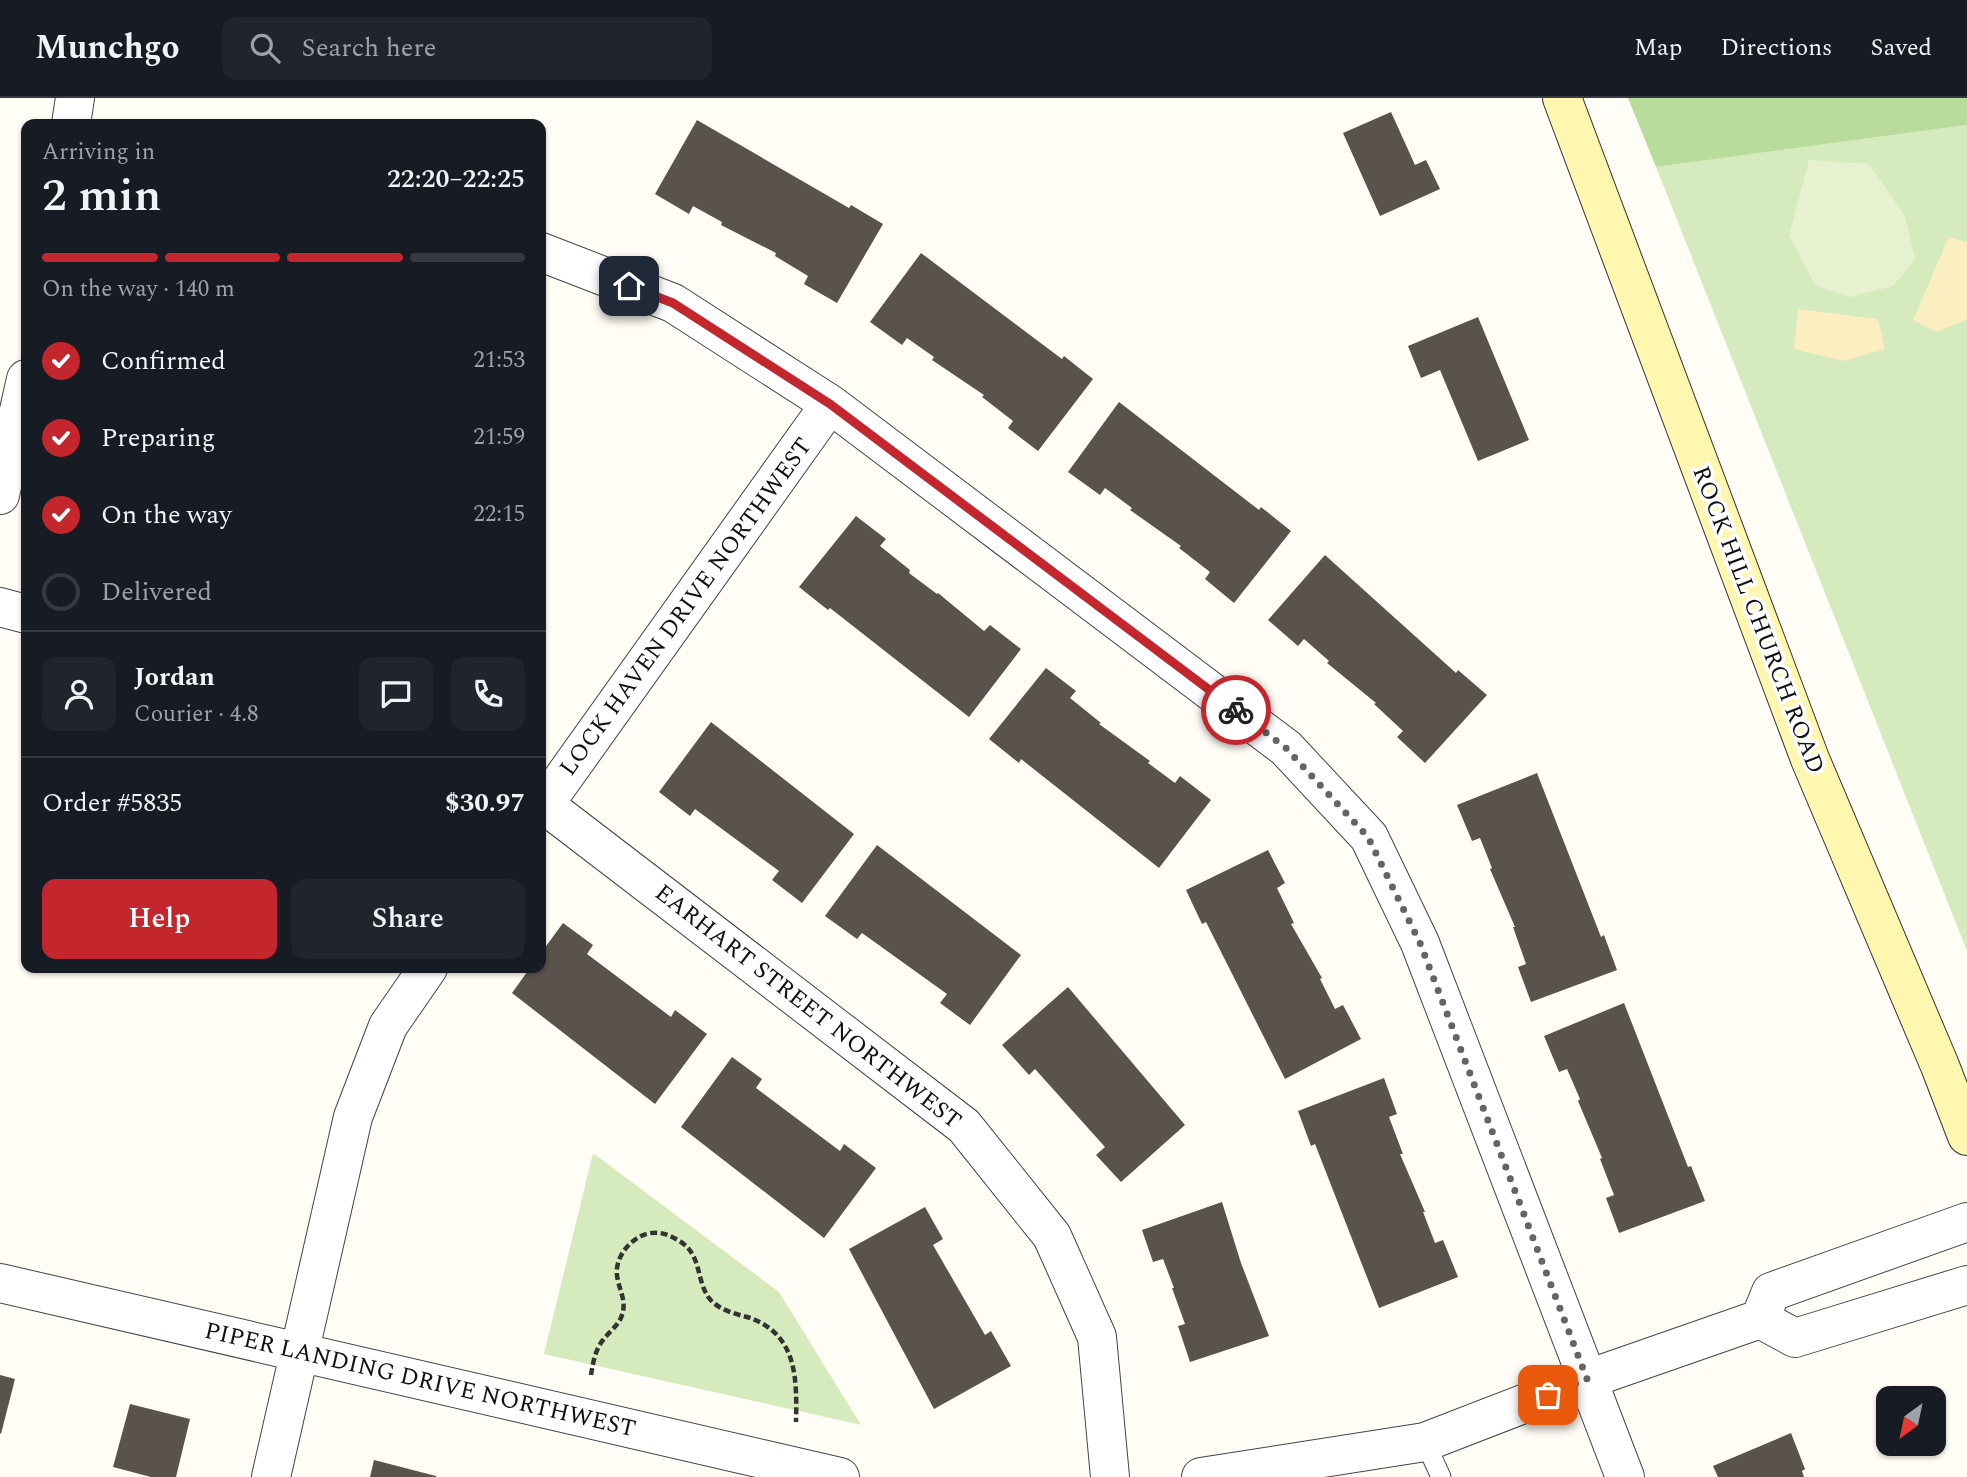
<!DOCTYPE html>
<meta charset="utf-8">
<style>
:root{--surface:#171b24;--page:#20242c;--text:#f1f3f6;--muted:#9ea1a6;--line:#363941;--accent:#c4262e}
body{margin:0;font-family:Spectral,serif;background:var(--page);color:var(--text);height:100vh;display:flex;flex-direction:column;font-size:26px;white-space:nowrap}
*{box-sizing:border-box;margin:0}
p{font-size:23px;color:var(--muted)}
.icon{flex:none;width:38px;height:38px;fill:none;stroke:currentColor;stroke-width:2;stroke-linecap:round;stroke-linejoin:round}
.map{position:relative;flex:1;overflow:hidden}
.details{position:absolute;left:21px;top:21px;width:525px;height:854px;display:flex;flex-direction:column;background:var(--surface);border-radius:14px;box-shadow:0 2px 5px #0004}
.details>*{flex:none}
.needle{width:46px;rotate:213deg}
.tools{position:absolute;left:1876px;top:1288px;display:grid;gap:14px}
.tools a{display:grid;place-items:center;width:70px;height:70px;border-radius:14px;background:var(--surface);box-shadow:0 2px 5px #0004;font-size:35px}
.pin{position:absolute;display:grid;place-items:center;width:60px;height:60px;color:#fff;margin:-30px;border-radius:14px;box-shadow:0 4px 10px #0006}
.courier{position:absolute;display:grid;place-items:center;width:70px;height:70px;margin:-35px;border:5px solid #c4262e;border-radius:50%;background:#fff;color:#222;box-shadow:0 2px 9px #0007}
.overview em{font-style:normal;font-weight:600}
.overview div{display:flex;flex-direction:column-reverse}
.overview{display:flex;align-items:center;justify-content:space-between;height:119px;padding:0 21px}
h1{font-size:46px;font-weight:600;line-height:52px}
.bar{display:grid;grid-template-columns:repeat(4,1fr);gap:10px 7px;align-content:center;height:84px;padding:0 21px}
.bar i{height:9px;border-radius:5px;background:var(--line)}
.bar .active{background:var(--accent)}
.bar p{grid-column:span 4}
.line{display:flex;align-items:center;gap:18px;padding:0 21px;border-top:2px solid var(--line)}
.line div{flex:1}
.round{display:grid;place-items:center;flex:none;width:74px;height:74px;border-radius:14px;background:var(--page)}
ol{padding:0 21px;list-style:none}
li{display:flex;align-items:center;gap:21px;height:77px}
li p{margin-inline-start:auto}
li .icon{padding:7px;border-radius:50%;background:var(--accent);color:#fff;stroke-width:4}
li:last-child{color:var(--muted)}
li i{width:38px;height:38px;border:4px solid var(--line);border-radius:50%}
.button{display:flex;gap:14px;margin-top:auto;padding:14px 21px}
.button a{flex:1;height:80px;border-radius:14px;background:var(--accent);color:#fff;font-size:28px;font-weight:600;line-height:80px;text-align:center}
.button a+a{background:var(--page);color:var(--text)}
header{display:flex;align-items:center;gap:42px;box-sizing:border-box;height:98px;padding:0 35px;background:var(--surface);border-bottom:2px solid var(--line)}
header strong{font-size:33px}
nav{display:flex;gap:38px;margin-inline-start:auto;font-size:24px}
.search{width:490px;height:63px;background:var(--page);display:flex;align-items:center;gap:18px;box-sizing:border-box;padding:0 24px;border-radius:14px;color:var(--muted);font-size:26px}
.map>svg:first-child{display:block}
.green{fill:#d5ebbd}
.forest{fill:#b9dc9c}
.sand{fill:#fbeec1}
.pitch{fill:#e6f2cf}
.building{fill:#5a524d}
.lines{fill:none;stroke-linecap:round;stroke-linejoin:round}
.service-casing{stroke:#444;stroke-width:21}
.minor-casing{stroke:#444;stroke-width:40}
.secondary-casing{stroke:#333;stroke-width:40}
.path{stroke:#333;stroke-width:4.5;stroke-dasharray:7 3.5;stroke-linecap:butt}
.service{stroke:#fff;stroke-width:19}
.minor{stroke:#fff;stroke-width:38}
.secondary{stroke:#fff6b0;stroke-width:38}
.done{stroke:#646461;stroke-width:7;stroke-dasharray:0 12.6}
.route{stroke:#c4262e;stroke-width:9}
.labels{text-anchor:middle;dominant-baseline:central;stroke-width:7;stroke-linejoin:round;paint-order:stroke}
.street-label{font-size:24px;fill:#111;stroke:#fff}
</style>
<header>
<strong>Munchgo</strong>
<div class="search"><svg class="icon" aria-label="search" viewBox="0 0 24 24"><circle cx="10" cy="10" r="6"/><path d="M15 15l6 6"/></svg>Search here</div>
<nav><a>Map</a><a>Directions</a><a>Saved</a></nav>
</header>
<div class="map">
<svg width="1967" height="1379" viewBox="0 0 1967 1379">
<rect width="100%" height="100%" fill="#fffdf5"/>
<!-- green -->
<path class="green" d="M1967,27V853L1656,69Z
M593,1055L779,1194L861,1327L544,1256Z"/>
<!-- forest -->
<path class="forest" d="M1628,0H1967V27L1656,69Z"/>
<!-- sand -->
<path class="sand" d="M1949,139L1967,144V221L1937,234L1913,222Z
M1798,211L1878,221L1885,251L1843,263L1794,251Z"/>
<!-- pitch -->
<path class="pitch" d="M1809,62L1869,66L1905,118L1915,161L1893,188L1849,199L1816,188L1789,138Z"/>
<!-- building -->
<path class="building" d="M1391,14L1415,67L1426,62L1440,91L1380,118L1343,35Z
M697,22L849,110L851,107L883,126L837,205L804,186L808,178L775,158L776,155L721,127L722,124L693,108L689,116L655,96Z
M921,155L1062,261L1064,258L1093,281L1038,353L1008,330L1013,323L982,299L984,297L932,262L934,259L907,240L902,247L870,224Z
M1478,219L1529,342L1478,363L1440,272L1421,280L1408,248Z
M1119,304L1259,412L1261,409L1291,433L1234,505L1205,481L1210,474L1179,450L1181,448L1130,412L1132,410L1105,390L1100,397L1068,374Z
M856,418L886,441L880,448L910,472L909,475L937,496L938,495L984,533L990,527L1021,551L969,619L830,510L828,512L799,489Z
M1325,457L1456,575L1458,572L1487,597L1425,665L1397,639L1403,633L1374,606L1376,605L1327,565L1329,563L1304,541L1298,548L1268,522Z
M1046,570L1076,593L1070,600L1101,625L1099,626L1150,663L1148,665L1175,685L1180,678L1211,702L1159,770L1021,661L1019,665L989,641Z
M711,624L854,736L802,805L772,782L779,773L695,711L690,718L659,694Z
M1537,675L1601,839L1604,837L1617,872L1531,904L1518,869L1526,866L1513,829H1515L1490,771L1492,770L1480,740L1472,743L1457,707Z
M877,747L1021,857L970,927L940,905L947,896L862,835L857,841L825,818Z
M1268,752L1285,785L1277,790L1294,825L1291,826L1322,880L1320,881L1335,911L1343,907L1361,941L1285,981L1206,824L1202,826L1186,792Z
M563,825L593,847L587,856L671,919L675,912L707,936L655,1006L512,895L530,870H541V855Z
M1068,889L1185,1027L1121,1084L1096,1057L1105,1049L1035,971L1029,977L1002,947Z
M1624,905L1688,1069L1691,1068L1705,1103L1619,1135L1606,1100L1614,1097L1600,1061L1602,1060L1578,1003L1580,1001L1567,971L1559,974L1544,938Z
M732,959L762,981L756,990L840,1053L844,1046L876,1070L824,1140L681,1029Z
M1384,980L1397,1016L1389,1019L1403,1056H1400L1425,1114H1423L1435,1145L1443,1142L1458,1179L1379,1210L1315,1046L1311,1048L1298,1013Z
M1222,1104L1241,1165L1269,1238L1190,1264L1178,1228L1185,1226L1172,1190H1174L1163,1161L1153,1164L1142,1132Z
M925,1109L943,1141L933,1147L985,1237L991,1233L1011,1268L934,1311L849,1151Z
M0,1277L15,1281L1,1336L0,1335Z
M130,1306L190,1321L176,1379H151L113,1369Z
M1791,1335L1805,1371L1802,1373L1804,1379H1718L1713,1368Z
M374,1362L436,1378V1379H370Z"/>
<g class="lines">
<defs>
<path id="service" d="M1425,1344L1441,1379"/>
<path id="minor" d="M71,26L75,0
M541,154L673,205L830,306L1286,650L1369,739L1420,845L1625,1379
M0,397L26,281
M0,509L26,516
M541,704L964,1028L1052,1138L1097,1239L1110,1379
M541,711L830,306
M0,1185L840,1379
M1760,1221L1795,1240L1967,1187
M271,1379L353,1019L388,928L428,870
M1201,1379L1425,1344L1588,1281L1760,1221L1771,1194L1967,1124"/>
<path id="secondary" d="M1562,0L1810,661L1940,968L1967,1038"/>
</defs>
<!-- service casing -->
<use href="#service" class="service-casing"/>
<!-- minor casing -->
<use href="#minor" class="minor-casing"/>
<!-- secondary casing -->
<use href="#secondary" class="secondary-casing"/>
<!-- path -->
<path class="path" d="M591,1277C593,1265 595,1252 603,1242C609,1234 619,1227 622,1217C628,1200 615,1187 617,1170C619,1156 629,1144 641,1138C651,1133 663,1134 672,1139C704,1153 694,1179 709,1200C717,1211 735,1216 747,1219C797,1235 797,1279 796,1324"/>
<!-- service -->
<use href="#service" class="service"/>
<!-- minor -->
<use href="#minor" class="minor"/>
<!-- secondary -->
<use href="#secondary" class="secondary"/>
</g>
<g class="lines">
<!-- done -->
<path class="done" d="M1236,612L1286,650L1368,739L1420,845L1587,1281L1548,1297"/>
<!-- route -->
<path class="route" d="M629,188L673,205L830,306L1236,612"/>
</g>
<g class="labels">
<!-- street labels -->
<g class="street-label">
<text transform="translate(686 509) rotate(-54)">LOCK HAVEN DRIVE NORTHWEST</text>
<text transform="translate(1758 522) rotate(69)">ROCK HILL CHURCH ROAD</text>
<text transform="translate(808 909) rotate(38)">EARHART STREET NORTHWEST</text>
<text transform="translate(420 1282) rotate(13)">PIPER LANDING DRIVE NORTHWEST</text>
</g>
</g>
</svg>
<div class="tools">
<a><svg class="needle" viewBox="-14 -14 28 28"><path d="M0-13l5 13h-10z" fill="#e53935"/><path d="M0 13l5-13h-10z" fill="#9ea1a6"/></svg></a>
</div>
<div class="pin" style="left:1548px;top:1297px;background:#ea580c"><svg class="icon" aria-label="bag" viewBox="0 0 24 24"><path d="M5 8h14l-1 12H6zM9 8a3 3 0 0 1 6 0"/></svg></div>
<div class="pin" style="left:629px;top:188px;background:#1f2937"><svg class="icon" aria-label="home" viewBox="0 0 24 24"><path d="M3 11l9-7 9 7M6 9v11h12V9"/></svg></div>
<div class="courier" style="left:1236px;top:612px"><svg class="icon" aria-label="bike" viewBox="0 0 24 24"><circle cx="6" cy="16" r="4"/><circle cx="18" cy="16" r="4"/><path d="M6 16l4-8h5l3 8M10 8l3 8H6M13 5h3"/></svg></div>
<section class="details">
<div class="overview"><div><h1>2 min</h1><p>Arriving in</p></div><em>22:20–22:25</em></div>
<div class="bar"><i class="active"></i><i class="active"></i><i class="active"></i><i></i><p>On the way · 140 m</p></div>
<ol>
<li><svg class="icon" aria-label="check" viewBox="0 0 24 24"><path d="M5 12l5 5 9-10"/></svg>Confirmed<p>21:53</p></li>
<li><svg class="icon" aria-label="check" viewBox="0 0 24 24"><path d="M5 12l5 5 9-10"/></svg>Preparing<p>21:59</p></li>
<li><svg class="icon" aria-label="check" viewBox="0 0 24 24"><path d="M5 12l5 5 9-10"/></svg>On the way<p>22:15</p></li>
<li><i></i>Delivered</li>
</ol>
<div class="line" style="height:126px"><a class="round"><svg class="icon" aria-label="person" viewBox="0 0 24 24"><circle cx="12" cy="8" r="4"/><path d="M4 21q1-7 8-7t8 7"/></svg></a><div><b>Jordan</b><p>Courier · 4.8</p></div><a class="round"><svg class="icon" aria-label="chat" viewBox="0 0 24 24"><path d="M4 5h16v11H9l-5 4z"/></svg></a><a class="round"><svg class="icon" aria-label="phone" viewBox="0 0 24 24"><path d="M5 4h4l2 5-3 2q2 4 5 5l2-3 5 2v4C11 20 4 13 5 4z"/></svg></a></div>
<div class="line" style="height:91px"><div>Order #5835</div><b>$30.97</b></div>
<div class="button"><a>Help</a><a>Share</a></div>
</section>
</div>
